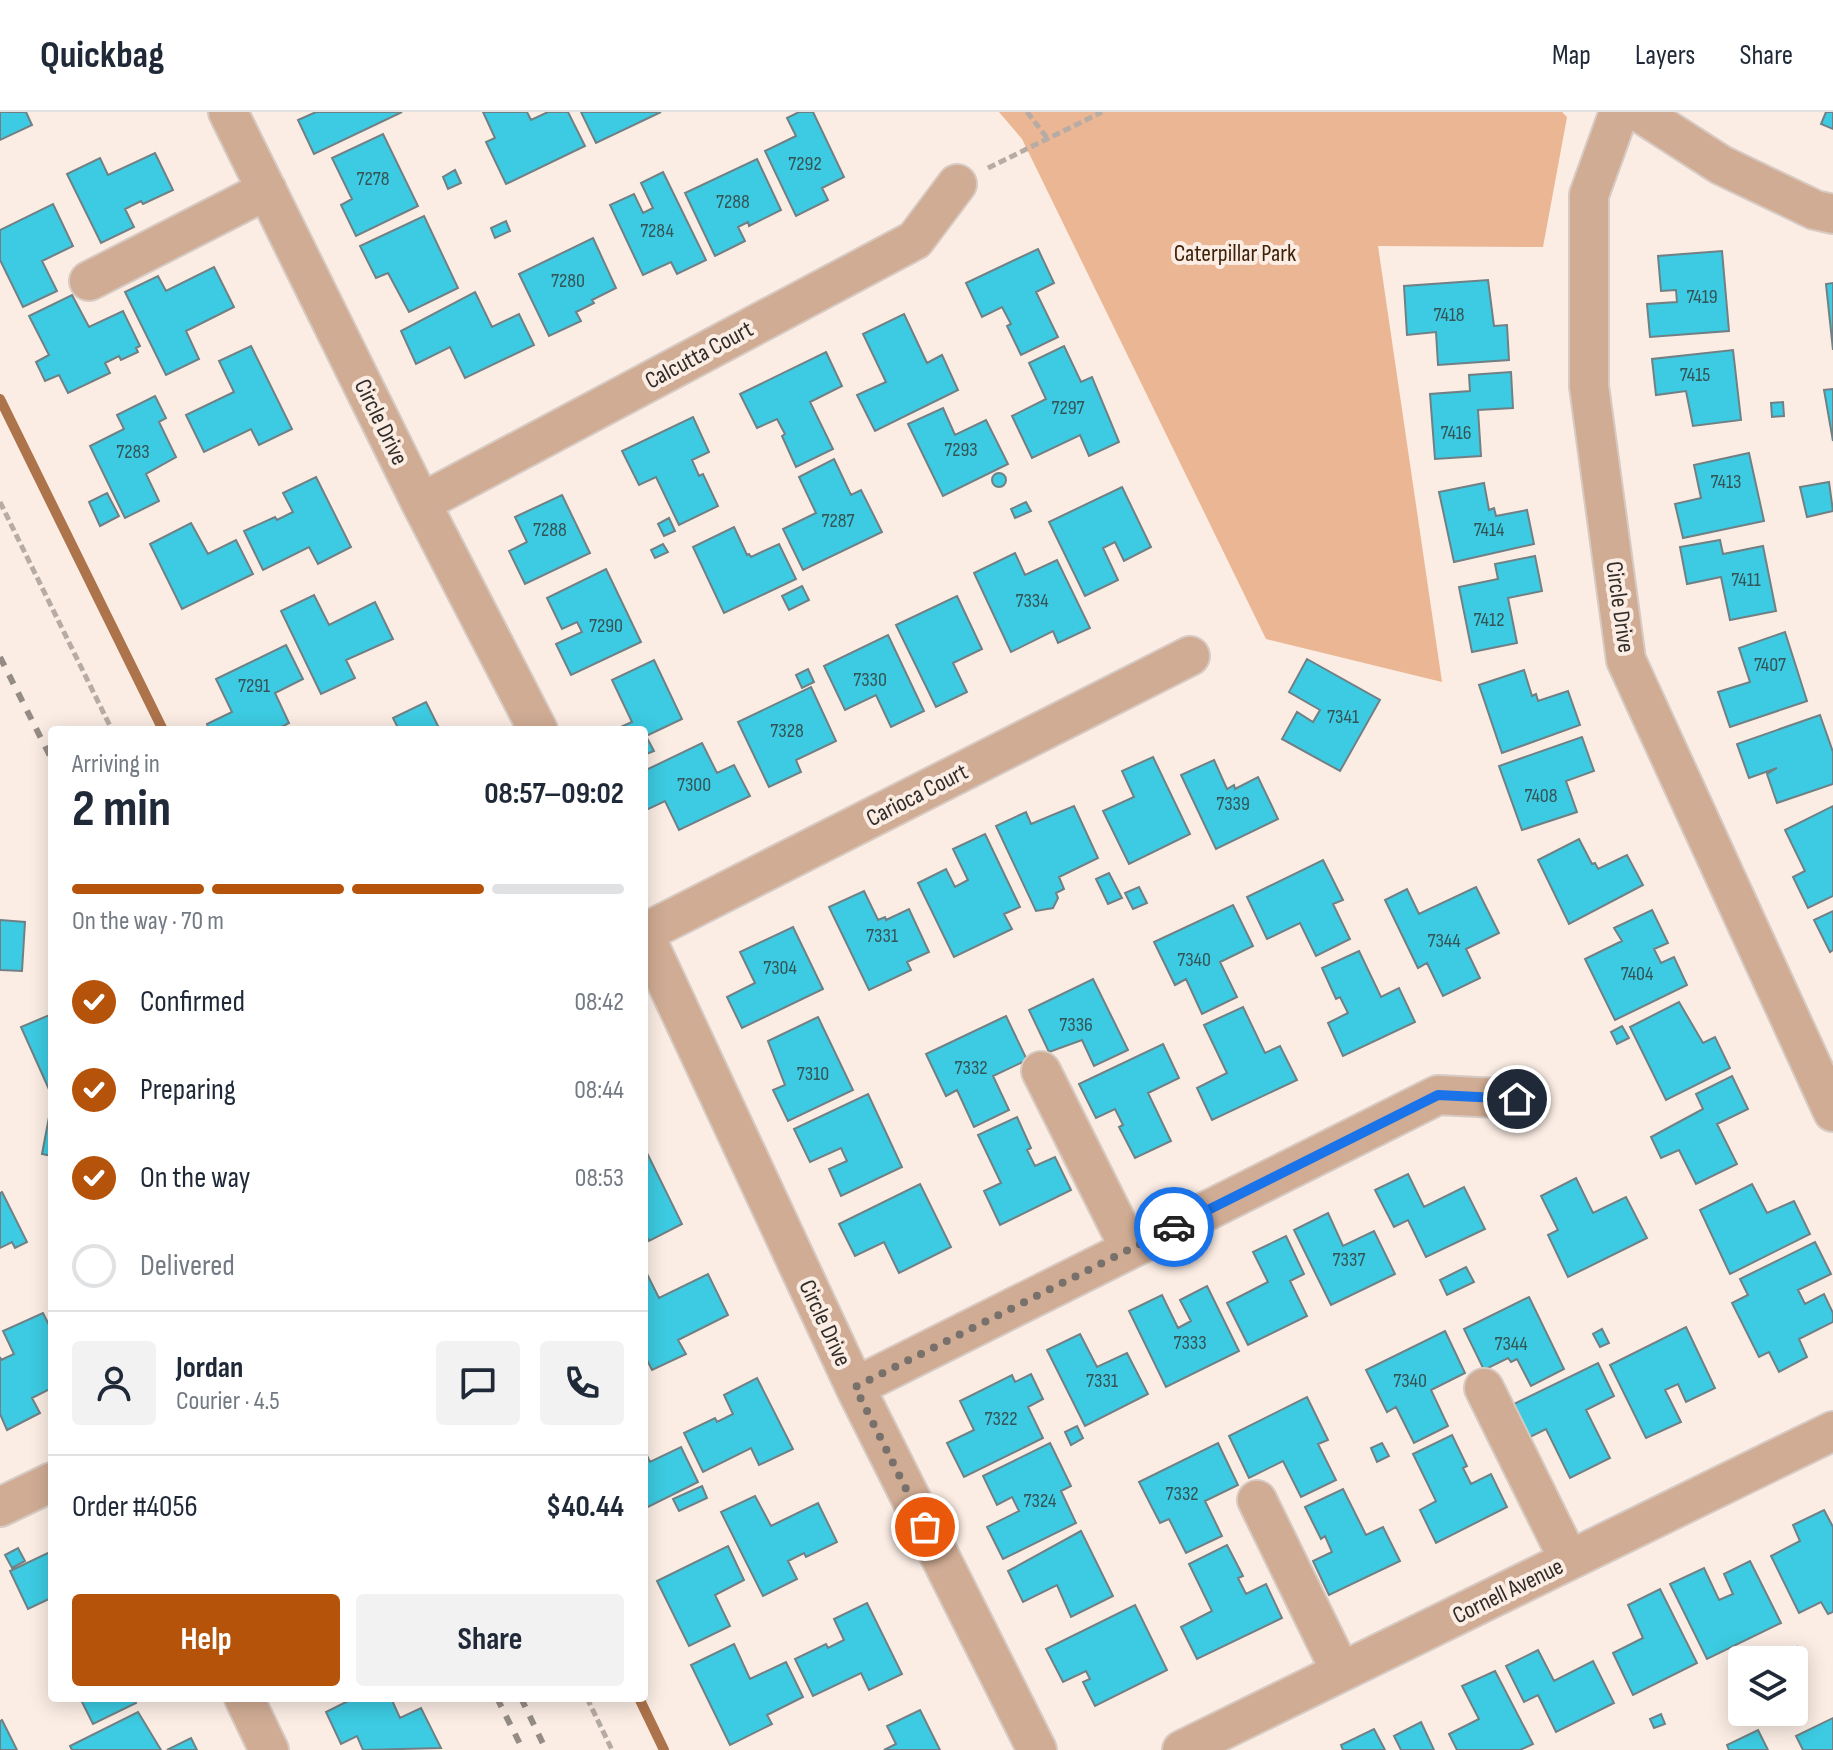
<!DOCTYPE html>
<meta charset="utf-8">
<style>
:root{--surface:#fff;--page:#f2f2f3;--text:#1f2937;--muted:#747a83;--line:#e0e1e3;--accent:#b45309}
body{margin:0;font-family:"Sofia Sans Condensed",sans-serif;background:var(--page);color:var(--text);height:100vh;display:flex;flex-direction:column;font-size:30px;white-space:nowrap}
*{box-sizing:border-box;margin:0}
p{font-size:26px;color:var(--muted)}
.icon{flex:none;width:44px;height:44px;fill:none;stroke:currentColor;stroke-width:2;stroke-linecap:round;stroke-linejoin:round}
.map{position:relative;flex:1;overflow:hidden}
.sheet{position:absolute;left:48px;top:614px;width:600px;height:976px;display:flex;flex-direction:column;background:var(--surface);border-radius:8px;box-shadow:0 4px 20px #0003}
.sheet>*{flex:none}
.fabs{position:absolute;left:1728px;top:1534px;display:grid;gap:16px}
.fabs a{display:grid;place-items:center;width:80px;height:80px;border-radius:8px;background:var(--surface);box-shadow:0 4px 20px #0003;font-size:40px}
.pin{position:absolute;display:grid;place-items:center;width:68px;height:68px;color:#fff;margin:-34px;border:4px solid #fff;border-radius:50%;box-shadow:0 2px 8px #0007}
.courier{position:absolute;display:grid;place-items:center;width:80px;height:80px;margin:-40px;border:6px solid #1a73e8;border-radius:50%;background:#fff;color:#222;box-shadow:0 2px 10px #0007}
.head em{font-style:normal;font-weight:700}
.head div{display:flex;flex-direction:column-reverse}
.head{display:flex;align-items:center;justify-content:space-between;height:136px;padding:0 24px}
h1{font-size:52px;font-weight:700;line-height:60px}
.bar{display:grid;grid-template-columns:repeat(4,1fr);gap:12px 8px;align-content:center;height:96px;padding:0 24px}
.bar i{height:10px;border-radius:6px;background:var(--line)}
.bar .active{background:var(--accent)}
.bar p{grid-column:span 4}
.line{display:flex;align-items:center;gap:20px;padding:0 24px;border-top:2px solid var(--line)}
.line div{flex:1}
.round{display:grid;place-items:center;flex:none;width:84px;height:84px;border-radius:8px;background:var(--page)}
ol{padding:0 24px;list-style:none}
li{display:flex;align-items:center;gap:24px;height:88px}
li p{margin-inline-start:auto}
li .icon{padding:8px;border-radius:50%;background:var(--accent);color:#fff;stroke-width:4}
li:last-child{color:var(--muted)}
li i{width:44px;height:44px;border:4px solid var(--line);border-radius:50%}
.button{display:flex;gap:16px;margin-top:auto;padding:16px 24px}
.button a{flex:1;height:92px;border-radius:8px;background:var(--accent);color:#fff;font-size:32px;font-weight:700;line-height:92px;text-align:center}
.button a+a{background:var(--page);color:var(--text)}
header{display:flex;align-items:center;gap:48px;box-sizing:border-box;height:112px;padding:0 40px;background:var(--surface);border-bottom:2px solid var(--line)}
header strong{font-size:38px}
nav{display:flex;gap:44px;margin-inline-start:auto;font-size:28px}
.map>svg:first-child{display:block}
.green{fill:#eab694}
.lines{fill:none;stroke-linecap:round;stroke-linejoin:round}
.stream{stroke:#ad734b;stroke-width:10}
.building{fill:#3ccbe2;stroke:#708084;stroke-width:2}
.minor-casing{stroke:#d7cac2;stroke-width:42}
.path{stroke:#b7aca5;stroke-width:5;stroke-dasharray:8 4;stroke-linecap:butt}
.minor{stroke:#d0ac94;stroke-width:38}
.rail{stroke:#968c86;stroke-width:6;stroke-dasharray:10 10;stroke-linecap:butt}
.done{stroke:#78706a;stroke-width:8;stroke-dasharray:0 14.4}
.route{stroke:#1a73e8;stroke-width:10}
.labels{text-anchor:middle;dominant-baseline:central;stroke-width:8;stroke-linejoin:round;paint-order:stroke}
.number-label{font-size:20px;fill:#345456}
.park-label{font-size:24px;fill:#402108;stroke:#fbede4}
.street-label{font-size:24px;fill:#312c28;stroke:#fbede4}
</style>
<header>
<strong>Quickbag</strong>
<nav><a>Map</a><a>Layers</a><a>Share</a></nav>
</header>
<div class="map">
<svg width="1833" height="1638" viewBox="0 0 1833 1638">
<rect width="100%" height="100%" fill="#fbede4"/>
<!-- green -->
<path class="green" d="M999,0H1562L1567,5L1543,135L1378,134L1442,570L1266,527L1022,27Z"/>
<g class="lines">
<!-- stream -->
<path class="stream" d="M0,287L163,618
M639,1586L664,1638"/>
</g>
<!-- building -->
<path class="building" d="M0,0H26L32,13L0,28Z
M316,0H402L314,42L298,8Z
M483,0H527L531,8L548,0H568L585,34L506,72L486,30L495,26Z
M581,0H661L596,31Z
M799,0H813L844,65L822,76L828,88L796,104L765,39L796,24L787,6Z
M1826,0H1833V17L1821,12Z
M383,22L418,94L356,124L341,93L352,87L332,46Z
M155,41L173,78L143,92L141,89L125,97L134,115L101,131L67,62L100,46L108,63Z
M757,47L781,98L749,114L748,110L738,115L745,129L715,144L685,81Z
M455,58L461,71L448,77L443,65Z
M663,60L706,148L677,162L671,150L643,163L610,93L634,82L643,101L653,96L641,71Z
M53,92L73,134L42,149L57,179L23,195L0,148V118Z
M424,104L458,176L409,200L388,161L376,166L360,134Z
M506,109L510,119L495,126L491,116Z
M593,126L616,176L592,188L594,191L576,200L581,209L549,224L519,162Z
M1038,137L1054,171L1036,180L1058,225L1021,243L1007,214L1011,212L1002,195L982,205L966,171Z
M1722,139L1729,219L1650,225L1647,192L1677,190L1676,178L1661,179L1658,144Z
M214,155L234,195L186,219L199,247L166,263L125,180L158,164L166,179Z
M1488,168L1494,214L1507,213L1509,248L1438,253L1436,220L1407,223L1404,174Z
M1833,171V238L1826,172Z
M475,180L492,215L519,202L534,233L465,266L450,235L416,252L401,219Z
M72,183L89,215L123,199L140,234L136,236L138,240L121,248L119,244L105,251L110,261L68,281L59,263L45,269L36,250L49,243L29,204Z
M904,202L927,251L942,243L958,278L875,319L857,283L886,270L863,222Z
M251,234L292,317L259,333L251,317L204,340L186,303L234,280L219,249Z
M1064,234L1081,270L1092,265L1119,330L1089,344L1080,323L1032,346L1012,304L1046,287L1029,251Z
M1733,238L1741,308L1693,314L1686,279L1656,283L1652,247Z
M826,240L842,274L810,290L833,337L796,355L782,324L785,322L777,307L757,316L740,282Z
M1511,260L1513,296L1478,298L1481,344L1435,347L1430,282L1470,279L1469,263Z
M1833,277V329L1824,278Z
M155,284L166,306L159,310L176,345L146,362L159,389L125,406L90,334L124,317L117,303Z
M1783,290L1784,304L1772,305L1771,291Z
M943,296L955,323L986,308L1008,352L943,384L908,312Z
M693,305L709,340L692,348L699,364L703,362L718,394L679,413L656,365L639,373L622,339Z
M1749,341L1764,409L1683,426L1675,392L1701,386L1694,353Z
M834,347L851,383L861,378L882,420L803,458L783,417L816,401L799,365Z
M992 368a7 7 0 1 1 14 0a7 7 0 1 1-14 0Z
M316,365L351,435L318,452L309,435L263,458L244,419L275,405L277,408L293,400L283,381Z
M1829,370L1833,399L1807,405L1800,375Z
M1484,371L1489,398L1494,396L1496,404L1527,398L1534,432L1454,450L1439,380Z
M1122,375L1151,435L1124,449L1115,430L1103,436L1118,468L1085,484L1049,410Z
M107,381L119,404L100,414L89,390Z
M562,383L590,441L525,472L509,439L527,430L515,405Z
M1026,390L1031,399L1015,406L1011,397Z
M669,406L675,419L664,424L658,412Z
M191,411L208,442L236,428L253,462L182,497L150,432Z
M734,415L747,443L749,442L751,445L779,432L796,467L724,501L693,435Z
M1720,428L1723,442L1763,434L1776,499L1730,508L1721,465L1687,472L1680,435Z
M663,432L668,440L655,446L651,438Z
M1015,441L1025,463L1057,448L1090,516L1058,531L1053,519L1011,540L974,461Z
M1535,444L1542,479L1508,486L1517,531L1472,540L1459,475L1498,467L1495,452Z
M606,457L641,530L571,563L556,532L582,520L577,510L562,517L547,486Z
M802,474L809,488L789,498L782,484Z
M314,483L329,513L375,490L393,527L346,548L355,566L321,582L281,499Z
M957,484L982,537L953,551L967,580L936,595L896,513Z
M1785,520L1807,589L1730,615L1718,580L1750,570L1739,536Z
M888,523L924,599L891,615L876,583L845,598L824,554Z
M286,533L303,567L275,581L289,611L276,618H209L207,612L232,600L216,567Z
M1307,547L1380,588L1340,659L1282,627L1297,600L1313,610L1320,598L1289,580Z
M654,548L682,607L646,624L654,639L644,643V618H614L632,610L612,568Z
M808,557L814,570L802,576L796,563Z
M1524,558L1532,584L1536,582L1538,589L1568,579L1580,613L1502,641L1479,573Z
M811,575L836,629L796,648L801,660L769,675L738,610Z
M426,590L440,618H399L393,606Z
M1820,603L1833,640V672L1777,691L1767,662L1777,656L1749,666L1737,632Z
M1582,625L1594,659L1566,669L1577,700L1522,718L1499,654Z
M702,631L717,661L734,653L750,684L679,718L665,689L644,699V659Z
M1153,645L1190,722L1129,752L1103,699L1134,685L1122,659Z
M1214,648L1227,677L1234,673L1235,677L1258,665L1278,707L1216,737L1181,663Z
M1074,694L1098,746L1059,765L1064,777L1056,781L1058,786L1053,796L1036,799L996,714L1026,700L1031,712Z
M1833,694V784L1808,796L1793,765L1805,759L1785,718Z
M985,722L1020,795L1004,802L1012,817L954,845L918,771L946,757L955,775L968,768L953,737Z
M1579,727L1592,752L1595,751L1598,757L1627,743L1643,773L1569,812L1538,748Z
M1323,748L1343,788L1333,792L1350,827L1316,844L1300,811L1267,827L1247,785Z
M1109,761L1122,786L1108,792L1096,767Z
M1139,775L1147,791L1133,797L1125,781Z
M1476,775L1499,821L1466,837L1480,866L1443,884L1427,851L1418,856L1385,788L1407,777L1419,802Z
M864,779L878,808L885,805L886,808L909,797L929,840L907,850L911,858L869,878L829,795Z
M1233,793L1253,834L1220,850L1237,885L1202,902L1186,867L1175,873L1154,830Z
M1652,798L1668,831L1654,837L1661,851L1674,845L1687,873L1615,908L1585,847L1622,829L1614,816Z
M1833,799V838L1830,840L1814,808Z
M0,808L25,810L22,859L0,858Z
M793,815L823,877L742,916L727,885L755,871L740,840Z
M1359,839L1381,885L1399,876L1415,910L1343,944L1328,911L1348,901L1340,885L1336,887L1322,856Z
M1093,867L1128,938L1094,954L1082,928L1049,940L1029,898Z
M1679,890L1703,931L1715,925L1730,956L1666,988L1630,915Z
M1243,895L1265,941L1280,934L1297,968L1212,1008L1197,976L1227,961L1204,913Z
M52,902V984L21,915Z
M1006,904L1027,948L993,964L1009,998L974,1015L957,978L946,984L926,942Z
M818,905L853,978L788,1009L773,978L785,973L768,929Z
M1622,914L1629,926L1617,932L1611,920Z
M1163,932L1179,966L1148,981L1171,1029L1135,1046L1119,1015L1123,1013L1115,997L1096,1006L1079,972Z
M1732,964L1748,997L1717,1012L1737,1052L1696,1072L1679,1038L1661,1046L1651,1025L1703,997L1696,982Z
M868,982L902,1055L841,1084L829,1057L847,1049L841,1036L810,1050L794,1017Z
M49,1005H52V1044L42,1042Z
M1017,1005L1031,1036L1027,1038L1035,1054L1055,1045L1071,1078L1000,1113L984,1079L1001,1071L978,1023Z
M647,1041L682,1112L649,1129L644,1119V1042Z
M1408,1062L1424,1095L1464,1075L1485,1117L1426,1145L1408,1108L1394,1115L1375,1078Z
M1576,1066L1593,1101L1626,1085L1647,1126L1568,1165L1548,1123L1558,1118L1541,1084Z
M920,1072L951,1135L899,1161L884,1130L855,1144L839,1112Z
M1752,1072L1767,1101L1794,1089L1810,1122L1730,1162L1700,1098Z
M2,1080L27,1130L15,1136L12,1130L0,1136V1081Z
M1328,1101L1343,1134L1374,1119L1395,1162L1331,1193L1294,1118Z
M1286,1124L1304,1162L1290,1169L1307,1204L1248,1233L1227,1191L1268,1170L1253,1140Z
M1815,1130L1831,1162L1798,1178L1805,1192L1824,1182L1833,1201V1210L1799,1227L1807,1245L1779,1260L1769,1240L1759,1245L1732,1191L1748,1183L1740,1167Z
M1466,1155L1474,1170L1447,1183L1440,1168Z
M645,1158L659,1186L708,1162L728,1203L678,1228L686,1242L652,1258L644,1242Z
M1207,1174L1239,1239L1166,1275L1129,1199L1162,1183L1178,1216L1191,1209L1180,1188Z
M1529,1185L1564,1257L1531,1274L1517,1247L1511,1250L1508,1246L1484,1258L1464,1217Z
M43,1201L52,1219V1276L32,1286L40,1301L7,1318L0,1302V1245L1,1248L14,1242L3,1219Z
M1686,1215L1715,1276L1686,1290L1678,1272L1665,1278L1681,1310L1646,1326L1610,1253Z
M1602,1217L1609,1231L1600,1235L1593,1222Z
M1445,1219L1465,1261L1431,1278L1448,1314L1414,1331L1396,1295L1387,1300L1366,1258Z
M1080,1222L1097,1255L1127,1241L1148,1282L1085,1314L1047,1238Z
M1598,1251L1614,1284L1586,1298L1610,1346L1570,1366L1546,1317L1530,1325L1514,1292Z
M1031,1262L1043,1287L1028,1295L1043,1326L964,1365L947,1331L974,1318L960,1289L1012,1263L1015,1270Z
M757,1266L793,1337L759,1353L751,1336L703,1360L684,1321L715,1306L717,1310L733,1302L724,1283Z
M1307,1285L1328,1328L1318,1332L1336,1368L1301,1385L1283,1349L1249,1366L1229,1324Z
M1077,1314L1083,1326L1071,1333L1065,1320Z
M1452,1323L1467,1354L1463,1356L1471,1372L1491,1362L1507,1395L1436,1431L1420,1398L1436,1389L1413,1342Z
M1050,1331L1071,1374L1061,1379L1076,1411L1003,1447L987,1415L1019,1399L1012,1385L997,1393L983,1364Z
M1218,1331L1238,1373L1205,1389L1222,1424L1186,1441L1169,1407L1160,1411L1139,1370Z
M1382,1331L1389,1344L1377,1350L1371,1336Z
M681,1335L698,1370L644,1397V1337L650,1350Z
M702,1374L707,1386L679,1399L673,1387Z
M1343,1377L1366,1423L1383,1415L1400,1449L1329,1483L1313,1449L1332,1440L1325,1424L1321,1427L1305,1395Z
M755,1384L771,1414L818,1391L837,1430L806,1445L804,1441L788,1449L797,1467L763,1484L721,1400Z
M1824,1398L1833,1415V1500L1828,1502L1821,1490L1799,1501L1771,1444L1800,1429L1793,1413Z
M1081,1419L1113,1484L1071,1505L1057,1473L1023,1490L1008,1459Z
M1227,1433L1243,1464L1238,1466L1246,1482L1266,1472L1282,1506L1197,1547L1181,1515L1212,1499L1189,1452Z
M728,1434L744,1468L715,1483L730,1514L689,1534L657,1469Z
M18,1436L25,1449L12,1456L5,1443Z
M52,1439V1489L51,1486L28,1497L10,1459Z
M1750,1449L1781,1511L1707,1547L1670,1472L1704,1456L1719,1488L1733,1482L1724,1462Z
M1660,1477L1697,1551L1633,1583L1613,1541L1643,1526L1628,1493Z
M867,1491L902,1562L869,1578L861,1561L813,1584L795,1547L826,1532L828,1536L844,1528L834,1507Z
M1135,1493L1167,1558L1095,1594L1083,1570L1090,1567L1086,1559L1063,1570L1046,1537Z
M734,1532L750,1567L786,1550L803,1585L767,1603L772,1612L730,1633L691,1553Z
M1797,1535L1802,1547L1794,1552V1548H1773Z
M1538,1538L1554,1569L1593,1549L1614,1591L1556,1620L1538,1583L1524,1590L1506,1554Z
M1495,1559L1533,1632L1520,1638H1457L1449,1622L1479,1607L1462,1574Z
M80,1586H134L136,1591L93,1612Z
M354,1586H391L400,1606L421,1596L441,1636L363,1638L357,1624L341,1632L326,1600Z
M920,1598L940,1638H884L896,1632L887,1614Z
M138,1600L161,1638H72L70,1634Z
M1661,1602L1665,1612L1654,1616L1650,1607Z
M1833,1606V1638H1803L1796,1624Z
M2,1608L17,1638H0V1609Z
M1421,1610L1434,1638H1401L1394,1624Z
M1374,1617L1385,1638H1343L1341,1633Z
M1758,1618L1768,1638H1729L1727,1633Z
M191,1626L197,1638H167Z"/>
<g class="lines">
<defs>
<path id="minor" d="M228,0L421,391L538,618
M1619,0L1589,83V274L1626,548L1833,1000
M1639,0L1721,53L1815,98L1833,102
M89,169L267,78
M421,391L915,128L957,72
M644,821L1190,544
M644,822L855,1275L1037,1638
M1041,959L1130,1137
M855,1275L1438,983L1517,987
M1484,1276L1569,1448
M1257,1388L1341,1560
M0,1395L52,1370
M244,1586L269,1638
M1182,1638L1833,1319"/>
</defs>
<!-- minor casing -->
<use href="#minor" class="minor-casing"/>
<!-- path -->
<path class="path" d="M1027,0L1048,27
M988,56L1102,0
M0,390L112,618
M587,1586L612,1638"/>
<!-- minor -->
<use href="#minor" class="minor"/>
<!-- rail -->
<path class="rail" d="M0,545L52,648
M497,1586L523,1638
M521,1586L546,1638"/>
</g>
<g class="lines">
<!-- done -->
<path class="done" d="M925,1415L855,1275L1174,1115"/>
<!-- route -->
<path class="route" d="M1174,1115L1438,983L1517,987"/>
</g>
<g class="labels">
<!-- number labels -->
<g class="number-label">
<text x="805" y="52">7292</text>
<text x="373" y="67">7278</text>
<text x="733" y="90">7288</text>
<text x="657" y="119">7284</text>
<text x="568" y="169">7280</text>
<text x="1702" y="185">7419</text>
<text x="1449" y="203">7418</text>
<text x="1695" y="263">7415</text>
<text x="1068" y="296">7297</text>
<text x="1456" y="321">7416</text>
<text x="961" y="338">7293</text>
<text x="133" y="340">7283</text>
<text x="1726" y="370">7413</text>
<text x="838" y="409">7287</text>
<text x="550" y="418">7288</text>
<text x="1489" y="418">7414</text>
<text x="1746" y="468">7411</text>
<text x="1032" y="489">7334</text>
<text x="1489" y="508">7412</text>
<text x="606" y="514">7290</text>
<text x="1770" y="553">7407</text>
<text x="870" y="568">7330</text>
<text x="254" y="574">7291</text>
<text x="1343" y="605">7341</text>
<text x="787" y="619">7328</text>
<text x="694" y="673">7300</text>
<text x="1541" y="684">7408</text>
<text x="1233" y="692">7339</text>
<text x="882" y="824">7331</text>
<text x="1444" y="829">7344</text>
<text x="1194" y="848">7340</text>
<text x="780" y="856">7304</text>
<text x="1637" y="862">7404</text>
<text x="1076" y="913">7336</text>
<text x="971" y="956">7332</text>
<text x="813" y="962">7310</text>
<text x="1349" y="1148">7337</text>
<text x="1190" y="1231">7333</text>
<text x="1511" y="1232">7344</text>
<text x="1102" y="1269">7331</text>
<text x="1410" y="1269">7340</text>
<text x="1001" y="1307">7322</text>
<text x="1182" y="1382">7332</text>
<text x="1040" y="1389">7324</text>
</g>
<!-- park labels -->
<g class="park-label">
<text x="1235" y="141">Caterpillar Park</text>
</g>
<!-- street labels -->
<g class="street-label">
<text transform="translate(699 243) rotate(-28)">Calcutta Court</text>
<text transform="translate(381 310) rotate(64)">Circle Drive</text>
<text transform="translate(1620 495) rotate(82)">Circle Drive</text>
<text transform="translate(917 683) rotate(-27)">Carioca Court</text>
<text transform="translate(825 1211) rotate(65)">Circle Drive</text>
<text transform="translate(1508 1479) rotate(-26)">Cornell Avenue</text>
</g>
</g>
</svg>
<div class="fabs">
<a><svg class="icon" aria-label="layers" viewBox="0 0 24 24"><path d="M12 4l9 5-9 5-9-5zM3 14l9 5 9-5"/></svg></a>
</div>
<div class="pin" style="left:925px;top:1415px;background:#ea580c"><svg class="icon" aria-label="bag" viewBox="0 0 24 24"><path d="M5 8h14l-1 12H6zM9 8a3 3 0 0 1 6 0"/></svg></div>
<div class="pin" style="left:1517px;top:987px;background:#1f2937"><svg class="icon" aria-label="home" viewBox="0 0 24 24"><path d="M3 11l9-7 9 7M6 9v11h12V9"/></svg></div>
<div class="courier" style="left:1174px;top:1115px"><svg class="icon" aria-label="car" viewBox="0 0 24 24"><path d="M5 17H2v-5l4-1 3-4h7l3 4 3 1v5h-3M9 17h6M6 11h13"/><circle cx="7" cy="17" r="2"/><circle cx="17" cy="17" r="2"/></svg></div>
<section class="sheet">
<div class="head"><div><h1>2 min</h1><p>Arriving in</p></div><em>08:57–09:02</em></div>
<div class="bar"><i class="active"></i><i class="active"></i><i class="active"></i><i></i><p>On the way · 70 m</p></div>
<ol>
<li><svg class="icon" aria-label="check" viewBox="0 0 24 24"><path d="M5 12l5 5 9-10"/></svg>Confirmed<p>08:42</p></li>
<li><svg class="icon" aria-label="check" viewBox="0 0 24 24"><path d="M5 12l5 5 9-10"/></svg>Preparing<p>08:44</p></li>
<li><svg class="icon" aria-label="check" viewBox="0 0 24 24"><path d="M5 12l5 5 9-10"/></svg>On the way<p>08:53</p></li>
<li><i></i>Delivered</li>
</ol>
<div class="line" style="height:144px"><a class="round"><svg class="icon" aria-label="person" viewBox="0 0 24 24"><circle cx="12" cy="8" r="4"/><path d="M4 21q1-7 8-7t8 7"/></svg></a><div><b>Jordan</b><p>Courier · 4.5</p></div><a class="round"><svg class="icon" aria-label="chat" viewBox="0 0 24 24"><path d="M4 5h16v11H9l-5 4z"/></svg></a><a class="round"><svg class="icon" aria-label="phone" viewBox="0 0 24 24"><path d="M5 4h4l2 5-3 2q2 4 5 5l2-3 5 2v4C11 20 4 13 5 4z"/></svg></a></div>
<div class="line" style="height:104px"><div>Order #4056</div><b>$40.44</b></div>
<div class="button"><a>Help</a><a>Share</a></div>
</section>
</div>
